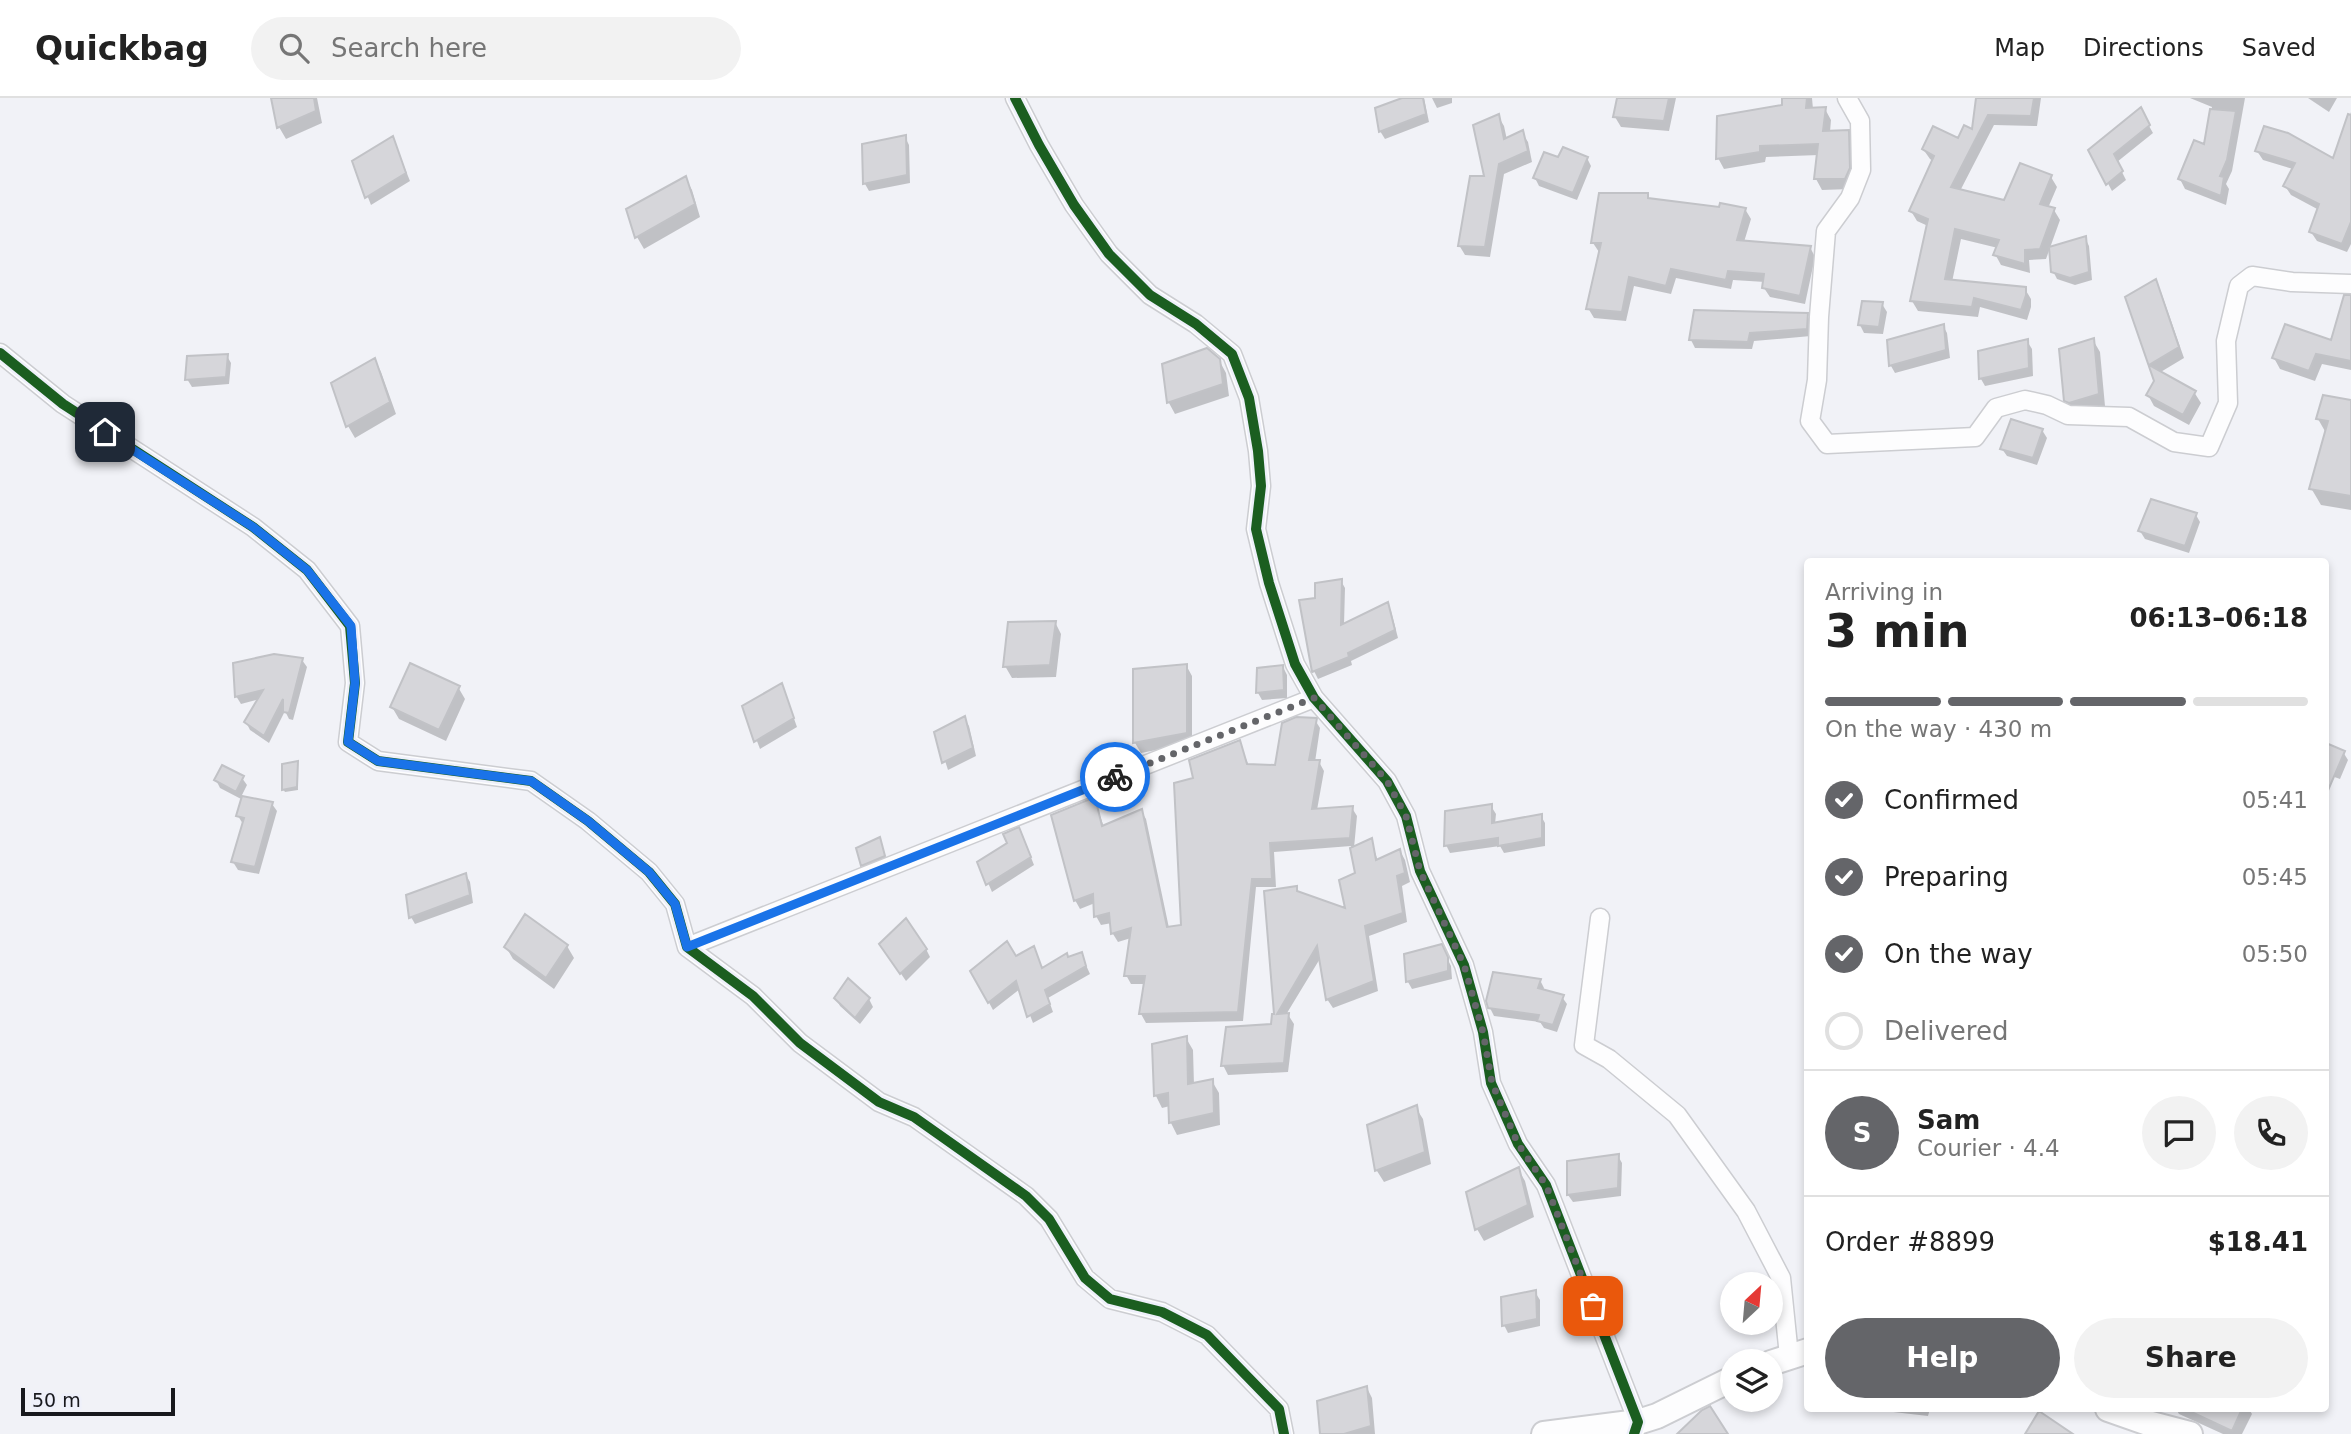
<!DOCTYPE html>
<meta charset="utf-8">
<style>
:root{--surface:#fff;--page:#f2f2f2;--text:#222;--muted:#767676;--line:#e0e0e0;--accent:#646569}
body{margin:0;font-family:"DejaVu Sans",sans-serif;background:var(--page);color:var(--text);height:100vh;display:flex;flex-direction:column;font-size:26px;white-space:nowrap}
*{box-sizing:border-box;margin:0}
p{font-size:23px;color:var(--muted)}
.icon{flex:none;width:38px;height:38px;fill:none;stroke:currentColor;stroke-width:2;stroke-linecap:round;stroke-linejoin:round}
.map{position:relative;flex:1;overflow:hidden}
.sheet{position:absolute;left:1804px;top:460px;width:525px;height:854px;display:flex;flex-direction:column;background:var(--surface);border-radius:7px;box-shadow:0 4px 10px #0003}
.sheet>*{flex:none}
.needle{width:46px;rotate:26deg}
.buttons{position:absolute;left:1720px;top:1174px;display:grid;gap:14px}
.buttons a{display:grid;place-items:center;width:63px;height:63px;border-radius:50%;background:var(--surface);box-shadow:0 4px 10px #0003;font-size:35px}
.scale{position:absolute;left:21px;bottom:18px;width:154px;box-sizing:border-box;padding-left:7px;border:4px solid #18191d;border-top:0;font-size:19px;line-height:24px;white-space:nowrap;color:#18191d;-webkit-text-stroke:5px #eef0fa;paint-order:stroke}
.pin{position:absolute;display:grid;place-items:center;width:60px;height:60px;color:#fff;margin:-30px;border-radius:14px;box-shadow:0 4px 10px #0006}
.courier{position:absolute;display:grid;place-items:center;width:70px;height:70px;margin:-35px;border:5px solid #1a73e8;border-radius:50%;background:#fff;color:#222;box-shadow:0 2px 9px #0007}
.summary em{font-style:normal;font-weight:800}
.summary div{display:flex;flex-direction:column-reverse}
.summary{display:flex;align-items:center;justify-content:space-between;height:119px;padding:0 21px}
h1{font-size:46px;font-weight:800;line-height:52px}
.bar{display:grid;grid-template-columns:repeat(4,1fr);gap:10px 7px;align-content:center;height:84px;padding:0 21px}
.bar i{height:9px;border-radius:5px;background:var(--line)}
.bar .current{background:var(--accent)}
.bar p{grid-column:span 4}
.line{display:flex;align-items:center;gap:18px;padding:0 21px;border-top:2px solid var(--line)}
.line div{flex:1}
.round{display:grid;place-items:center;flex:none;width:74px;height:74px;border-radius:37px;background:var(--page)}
ol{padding:0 21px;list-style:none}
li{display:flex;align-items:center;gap:21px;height:77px}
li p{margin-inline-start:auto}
li .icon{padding:7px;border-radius:50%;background:var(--accent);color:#fff;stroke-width:4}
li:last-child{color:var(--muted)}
li i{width:38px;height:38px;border:4px solid var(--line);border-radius:50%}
.cta{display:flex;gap:14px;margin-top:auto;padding:14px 21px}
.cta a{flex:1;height:80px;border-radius:42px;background:var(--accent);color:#fff;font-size:28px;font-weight:800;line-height:80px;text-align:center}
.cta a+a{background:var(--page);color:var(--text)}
header{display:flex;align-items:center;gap:42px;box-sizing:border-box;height:98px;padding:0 35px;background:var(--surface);border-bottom:2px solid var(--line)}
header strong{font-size:33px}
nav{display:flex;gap:38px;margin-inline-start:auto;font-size:24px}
.search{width:490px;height:63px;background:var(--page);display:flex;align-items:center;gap:18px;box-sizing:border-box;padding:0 24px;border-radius:38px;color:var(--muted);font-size:26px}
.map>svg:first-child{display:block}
.shadow{fill:#0003}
.building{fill:#d6d6da;stroke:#c1c2c6;stroke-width:2}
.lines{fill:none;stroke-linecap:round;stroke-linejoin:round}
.street-casing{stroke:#cccdd1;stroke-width:21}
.secondary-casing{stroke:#cccdd1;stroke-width:28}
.street{stroke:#fdfdfe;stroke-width:18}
.secondary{stroke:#fdfdfe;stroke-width:24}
.cycleway-casing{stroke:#eef0fa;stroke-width:15}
.cycleway{stroke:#1b5e20;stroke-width:10}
.done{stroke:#646569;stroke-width:7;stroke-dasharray:0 12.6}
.route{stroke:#1a73e8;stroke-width:9}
</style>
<header>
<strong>Quickbag</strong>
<div class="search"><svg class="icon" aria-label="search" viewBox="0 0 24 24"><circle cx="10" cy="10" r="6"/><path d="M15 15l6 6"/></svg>Search here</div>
<nav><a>Map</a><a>Directions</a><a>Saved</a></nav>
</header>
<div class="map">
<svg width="2351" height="1336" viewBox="0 0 2351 1336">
<rect width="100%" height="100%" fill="#f1f2f7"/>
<!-- shadow -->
<path class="shadow" d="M273,0H317L322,25L286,41L279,29Z
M1407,0H1424L1429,24L1385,41L1380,33Z
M1432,0H1452V5L1437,10Z
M1619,0H1676L1669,33L1621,29L1615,19Z
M1784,0H1812L1813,11H1825L1831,22L1830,34H1848L1854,44L1851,91L1822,92L1816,81L1819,57L1766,59L1765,64L1724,71L1718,60L1783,9Z
M1978,0H2041L2037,28L1994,27L1960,93L2005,104L2051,79L2057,89L2048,110L2054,112L2060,122L2046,161L2029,162L2030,175L2001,167L1995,156L1998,150L1961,141L1952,184L2025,191L2031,201V209L2027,222L1980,209L1978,219L1918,213L1912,203L1928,128L1917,123L1911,113L1933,63L1930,61L1923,51L1958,43L1973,33Z
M2190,0H2245L2232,73L2226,86L2229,91L2226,107L2185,91L2180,81L2205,48L2212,9Z
M2308,0H2337L2329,14Z
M2140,12L2153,35L2117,64L2126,82L2112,93L2090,52Z
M2351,14V146L2347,154L2317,143L2311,134L2319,112L2291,97L2285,88L2293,71L2263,62L2257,53L2334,63Z
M1498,18L1504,28L1507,42L1522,35L1528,44L1532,64L1504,76L1490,159L1465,157L1459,147L1486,80Z
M905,39L909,47L910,85L869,93L865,86L864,48Z
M396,48L410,83L371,107L354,64Z
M1587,60L1591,68L1577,102L1539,88L1535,80L1559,61Z
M685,80L692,92L700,119L644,151L637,139L628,112Z
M1647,97L1651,103L1720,111H1745L1751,121L1744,144L1810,149L1815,159L1805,206L1770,199L1764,190L1765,184L1733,182L1731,191L1676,180L1671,196L1634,188L1626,223L1594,220L1588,210L1601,154H1599L1593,145Z
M2085,140L2089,148L2092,182L2075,187L2057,181L2053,173Z
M2155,184L2161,194L2184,260L2159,275L2194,294L2201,305L2189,327L2154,308L2148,297L2156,283L2128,200Z
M2351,200V272L2322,266L2315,283L2280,271L2274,260L2332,244Z
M1882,206L1887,214L1883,236L1864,235L1860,227Z
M1696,214L1807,217L1811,225V238L1754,243L1752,251L1695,250L1691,242Z
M1943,228L1947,235L1950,260L1895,275L1891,268L1889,243Z
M2093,242L2100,254L2105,308L2077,317L2073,315L2066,302Z
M2027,243L2032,251L2033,278L1985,288L1981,281L1980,254Z
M227,258L231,265L229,286L192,289L187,281Z
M375,262L381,274L396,316L355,340L348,328L334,286Z
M1219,262L1226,275L1229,298L1175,316L1169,305L1163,267Z
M2351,304V412L2321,407L2311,390L2326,335L2318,321Z
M2042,332L2047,340L2037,367L2007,358L2002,351Z
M2196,417L2200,424L2189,455L2145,441L2140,433Z
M1341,483L1345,490L1344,527L1387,506L1391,513L1398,540L1351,563L1352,567L1318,581L1314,573L1301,503L1316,501Z
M1055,524L1061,536L1056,579L1012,580L1005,568Z
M302,562L307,569L293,622L289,621L285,613L269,645L250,632L246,624L260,601L241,606L236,598Z
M1186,567L1192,578V645L1141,655L1135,645V572Z
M1283,569L1287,577V600L1262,602L1258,595L1259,572Z
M782,587L797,629L760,651L744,609Z
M458,589L465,601L446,643L399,621L392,609Z
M964,621L969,628L976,658L948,672L936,635Z
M1315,622L1320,630L1315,664H1319L1324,673L1317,712L1352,710L1357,718L1354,750L1371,743L1378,763L1400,753L1405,762L1410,784L1402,788L1407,824L1369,838L1378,893L1333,910L1327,901L1321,859L1287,915L1294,926L1288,974L1228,977L1223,967L1272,928L1297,790L1299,795L1347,813L1357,776L1351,748L1274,754L1276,789H1256L1243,923L1146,925L1141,916L1145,886H1131L1126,877L1131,840L1118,844L1113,836L1112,825L1101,827L1096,818L1095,805L1080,811L1075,802L1094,701L1104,729L1141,713L1146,721L1169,830L1183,829L1195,682L1239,644L1249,668L1276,669Z
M2326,647L2343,654L2348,662L2340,681L2326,676Z
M297,665L298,692L285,694L283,691Z
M242,680L247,687L241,699L272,706L277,713L259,776L238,772L233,764L243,726L238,718L243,702L220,690L216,682Z
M1491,708L1496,716L1495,726L1541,718L1545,725V748L1504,755L1500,748L1450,755L1446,747Z
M1023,739L1034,767L992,794L979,764Z
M879,741L888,766L866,775L862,767Z
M466,777L470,784L473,805L415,826L411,819Z
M567,848L574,860L554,891L513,861L506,849Z
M1033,850L1043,871L1081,856L1090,876L1048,900L1053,914L1033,925L1020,891L993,912L972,873L1016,861Z
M926,851L930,859L906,883L886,854Z
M1445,856L1451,868L1452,881L1412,891L1408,884Z
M1540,882L1544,890L1543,893L1562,899L1567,906L1557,934L1544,930L1540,924L1494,918L1490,910Z
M836,900L869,901L873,909L860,926L840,908Z
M1186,940L1193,952L1194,987L1212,983L1219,995L1220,1027L1177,1037L1171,1025L1170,1008L1162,1010L1156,998L1154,948Z
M1416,1010L1423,1021L1431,1066L1384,1084L1377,1073L1369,1028Z
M1618,1058L1622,1065L1621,1098L1573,1104L1568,1097L1569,1065Z
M1518,1071L1525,1083L1534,1119L1484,1143L1477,1131L1468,1095Z
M1535,1194L1540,1202V1228L1508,1235L1504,1227Z
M1367,1290L1372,1300L1375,1336H1322Z
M1867,1311H1930L1928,1318Z
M2176,1311H2249L2252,1316L2242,1336H2223L2179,1316Z"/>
<!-- building -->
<path class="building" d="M271,0H314L316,13L277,30Z
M1402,0H1423L1426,16L1379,34L1375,10Z
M1617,0H1669L1664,23L1613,19Z
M1782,0H1807L1806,10L1826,9L1823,33L1849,32L1850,70L1845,81H1814L1818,46L1760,48V54L1716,61L1717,18L1782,7Z
M1976,0H2034L2031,18L1988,17L1951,89L2004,102L2020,65L2052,77L2040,106L2055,110L2040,151L2025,152V166L1993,157L1999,142L1955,131L1945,181L2026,189V197L2021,212L1974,200L1972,209L1910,203L1928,121L1909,113L1934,58L1922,51L1933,28L1958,40L1964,27L1972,31Z
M2141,9L2150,27L2114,56L2123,73L2106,87L2088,52Z
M2210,11L2236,13L2227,62L2220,78L2224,79L2221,98L2178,81L2194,42L2204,46Z
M1499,16L1504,41L1523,32L1528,53L1499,66L1485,149L1458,148L1470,78H1484L1473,27Z
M2348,16L2351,17V124L2342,146L2309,134L2319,106L2283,88L2295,65L2255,53L2264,28L2288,35L2333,60Z
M906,37L907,77L863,86L862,46Z
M393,38L406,75L365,100L352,63Z
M1563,49L1588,59L1573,95L1533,80L1544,54L1558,59Z
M686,78L695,106L635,140L626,111Z
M1599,95H1648V100L1719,109L1720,105L1746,110L1737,142L1811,148L1800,198L1762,190L1764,176L1728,173L1726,182L1671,171L1666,188L1629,179L1622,214L1586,211L1601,145H1591Z
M2086,138L2089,174L2070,180L2051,174L2049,149Z
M2156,181L2179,249L2149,267L2196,293L2183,317L2146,297L2154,283L2125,199Z
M2344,197H2351V263L2316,256L2309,273L2272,260L2285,226L2331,242Z
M1862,203L1883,204L1879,229L1858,227Z
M1694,212L1808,215L1807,231L1750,235L1748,244L1689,242Z
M1944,226L1946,252L1889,268L1887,242Z
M2094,240L2099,296L2069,305L2064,303L2059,251Z
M2028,241L2029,270L1979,281L1978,253Z
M1207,250L1220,261L1223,286L1167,305L1162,266Z
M228,256L226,279L185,282L187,258Z
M375,260L390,304L346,329L331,285Z
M2323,297L2351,302V398L2309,391L2328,323L2316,321Z
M2011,321L2043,331L2033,360L2000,351Z
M2151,401L2197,415L2185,448L2138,433Z
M1342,481L1341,527L1388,504L1395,532L1348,555L1349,559L1312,574L1299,502L1315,500V485Z
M1056,523L1050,567L1003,569L1008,524Z
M274,556L303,560L289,615L283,614V601L264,638L244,624L263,592L235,599L233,565Z
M410,565L460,588L439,632L390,609Z
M1187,566V635L1133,645V571Z
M1283,567L1284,592L1256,595L1257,570Z
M782,585L794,620L754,644L742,608Z
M965,618L973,650L942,665L934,634Z
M1296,619L1317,620L1309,662H1320L1312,711L1353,708L1350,740L1270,745L1272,781H1252L1238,914L1139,916L1145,878H1124L1131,830L1111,836L1109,815L1094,819L1093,796L1074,803L1051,717L1095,699L1102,728L1142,711L1167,829L1181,827L1174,685L1193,680L1189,662L1240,642L1247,666L1275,667L1282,625Z
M2326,645L2345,653L2326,697Z
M298,663L297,689L282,692V666Z
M222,667L244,678L236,694L214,682Z
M242,698L273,704L255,769L231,764L244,720L236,718Z
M1492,706V725L1542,716V740L1498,748V740L1444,748L1445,713Z
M1019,729L1031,759L986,787L977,764L1007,745L1003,736Z
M880,739L885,758L861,768L856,750Z
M1372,740L1376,762L1400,751L1405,775L1397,778L1403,815L1365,828L1374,883L1326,902L1317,848L1277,916L1289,915L1284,965L1221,968L1226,929L1271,926L1272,916H1274L1264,793L1297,788V793L1345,810L1339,782L1355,775L1350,750Z
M466,775L470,797L409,820L406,797Z
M525,816L568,847L546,880L504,849Z
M906,820L927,851L900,876L879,846Z
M1007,843L1016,858L1034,848L1042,870L1067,855L1068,859L1082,854L1086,868L1045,892L1050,906L1027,919L1016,883L988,905L970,873Z
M1442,846L1448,859V873L1406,884L1404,856Z
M1493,874L1541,881L1538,890L1564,897L1553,927L1537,923L1539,917L1488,910L1486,903Z
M848,880L870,900L855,920L834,900Z
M1187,938L1188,986L1213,981L1214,1015L1169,1025L1168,995L1154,998L1152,946Z
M1417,1007L1425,1054L1375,1073L1367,1027Z
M1619,1056L1618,1090L1567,1097V1063Z
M1519,1069L1528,1107L1475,1132L1466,1094Z
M1536,1192L1537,1221L1502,1228L1501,1199Z
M1367,1288L1371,1328L1344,1336H1320L1317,1303Z
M1710,1308L1728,1336H1677L1702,1312Z
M2185,1311H2242L2232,1333Z
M2039,1313L2073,1336H2025Z"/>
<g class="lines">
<defs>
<path id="street" d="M1015,0L1039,47L1074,107L1109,156L1150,197L1196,226L1232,256L1249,300L1258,353L1261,388L1256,431L1269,485L1295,566L1314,600L1387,683L1406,718L1420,773L1464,867L1483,934L1491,985L1518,1046L1546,1087L1638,1324L1635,1333
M1847,0L1860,23L1861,72L1850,100L1826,133L1819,219L1817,282L1810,323L1827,346L1975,339L1996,310L2025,302L2047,307L2068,317L2129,319L2174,344L2209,349L2228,305L2226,243L2239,188L2252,178L2292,184L2351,186
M0,255L63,306L253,429L307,472L350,528L355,585L348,644L378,663L531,683L588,723L649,774L675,806L687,849L753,898L800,945L879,1004L914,1019L1026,1098L1049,1121L1085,1180L1110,1201L1162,1214L1207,1237L1279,1311L1284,1336
M1600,820L1584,947L1609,961L1677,1017L1746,1113L1781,1180L1789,1258
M687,849L1314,600"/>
<path id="secondary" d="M1771,1265L1808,1253
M2108,1311L2148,1325L2190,1336
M1544,1336L1638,1324L1657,1318L1732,1281"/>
</defs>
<!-- street casing -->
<use href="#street" class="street-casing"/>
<!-- secondary casing -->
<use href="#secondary" class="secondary-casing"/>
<!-- street -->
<use href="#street" class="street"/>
<!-- secondary -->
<use href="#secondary" class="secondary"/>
<defs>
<path id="cycleway" d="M1015,0L1039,47L1074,107L1109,156L1150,197L1196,226L1232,256L1249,300L1258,353L1261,388L1256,431L1269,485L1295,566L1314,600L1387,683L1406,718L1420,773L1464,867L1483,934L1491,985L1518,1046L1546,1087L1638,1324L1634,1336
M0,255L63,306L253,429L307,472L350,528L355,585L348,644L378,663L531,683L588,723L649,774L675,806L687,849L753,898L800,945L879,1004L914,1019L1026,1098L1049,1121L1085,1180L1110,1201L1162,1214L1207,1237L1279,1311L1284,1336"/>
</defs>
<!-- cycleway casing -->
<use href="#cycleway" class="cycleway-casing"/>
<!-- cycleway -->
<use href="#cycleway" class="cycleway"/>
</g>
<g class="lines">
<!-- done -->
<path class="done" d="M1115,679L1314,600L1387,683L1406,718L1420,773L1464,867L1483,934L1492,985L1518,1046L1546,1087L1593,1208"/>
<!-- route -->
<path class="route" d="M105,334L253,429L307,472L351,528L355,585L348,644L378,663L531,683L588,723L649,774L675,806L687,849L1115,679"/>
</g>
</svg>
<div class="buttons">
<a><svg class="needle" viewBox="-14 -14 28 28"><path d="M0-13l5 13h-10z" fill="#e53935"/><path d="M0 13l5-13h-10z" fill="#767676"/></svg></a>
<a><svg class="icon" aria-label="layers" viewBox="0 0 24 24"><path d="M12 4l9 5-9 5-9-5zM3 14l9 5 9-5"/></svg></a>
</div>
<div class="scale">50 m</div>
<div class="pin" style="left:1593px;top:1208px;background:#ea580c"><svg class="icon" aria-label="bag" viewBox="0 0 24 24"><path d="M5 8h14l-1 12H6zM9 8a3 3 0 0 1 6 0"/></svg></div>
<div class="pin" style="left:105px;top:334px;background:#1f2937"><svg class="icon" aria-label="home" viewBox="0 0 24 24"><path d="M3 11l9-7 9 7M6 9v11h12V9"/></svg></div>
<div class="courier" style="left:1115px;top:679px"><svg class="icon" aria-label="bike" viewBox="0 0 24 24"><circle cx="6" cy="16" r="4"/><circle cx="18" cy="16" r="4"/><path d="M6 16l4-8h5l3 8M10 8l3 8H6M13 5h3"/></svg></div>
<section class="sheet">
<div class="summary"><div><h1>3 min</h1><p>Arriving in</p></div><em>06:13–06:18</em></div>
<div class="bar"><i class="current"></i><i class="current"></i><i class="current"></i><i></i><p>On the way · 430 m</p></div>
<ol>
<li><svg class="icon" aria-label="check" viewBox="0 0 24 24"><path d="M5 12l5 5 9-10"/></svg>Confirmed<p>05:41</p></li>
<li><svg class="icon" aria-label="check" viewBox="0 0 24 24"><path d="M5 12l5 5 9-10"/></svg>Preparing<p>05:45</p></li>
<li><svg class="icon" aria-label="check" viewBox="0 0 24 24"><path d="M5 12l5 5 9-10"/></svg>On the way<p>05:50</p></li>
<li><i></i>Delivered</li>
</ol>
<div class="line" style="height:126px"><b class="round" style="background:var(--accent);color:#fff">S</b><div><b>Sam</b><p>Courier · 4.4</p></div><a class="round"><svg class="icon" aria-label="chat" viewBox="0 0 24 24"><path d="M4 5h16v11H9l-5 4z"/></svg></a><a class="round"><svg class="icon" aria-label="phone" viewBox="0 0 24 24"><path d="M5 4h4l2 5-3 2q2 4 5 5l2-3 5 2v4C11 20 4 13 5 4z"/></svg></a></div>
<div class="line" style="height:91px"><div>Order #8899</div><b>$18.41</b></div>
<div class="cta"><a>Help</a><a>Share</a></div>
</section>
</div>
